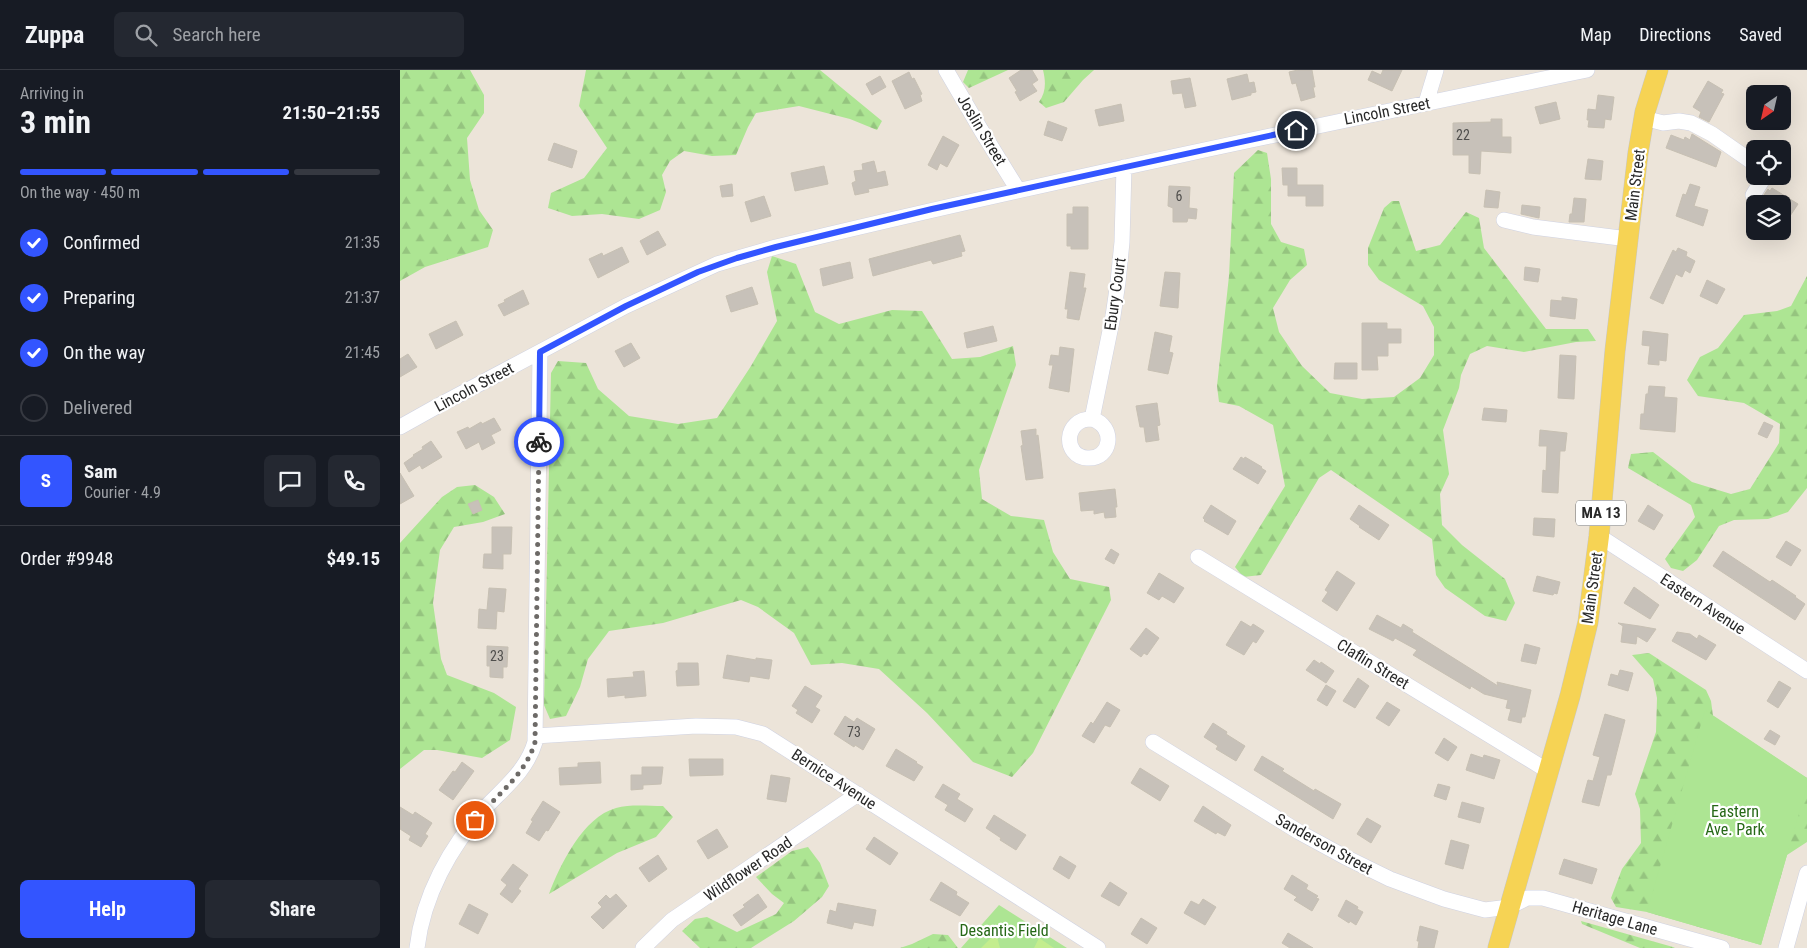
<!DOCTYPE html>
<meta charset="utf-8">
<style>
:root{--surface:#171b24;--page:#242831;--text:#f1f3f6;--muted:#9ea1a6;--line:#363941;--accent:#35f}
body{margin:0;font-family:"Roboto Condensed",sans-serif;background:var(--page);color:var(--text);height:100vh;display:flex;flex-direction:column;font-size:19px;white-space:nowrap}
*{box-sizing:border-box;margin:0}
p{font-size:16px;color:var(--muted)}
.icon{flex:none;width:28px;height:28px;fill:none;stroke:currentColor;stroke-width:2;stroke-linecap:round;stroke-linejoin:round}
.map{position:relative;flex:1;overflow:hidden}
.panel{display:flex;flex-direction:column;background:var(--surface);width:400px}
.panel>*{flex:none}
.needle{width:32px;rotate:214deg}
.fabs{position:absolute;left:1346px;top:15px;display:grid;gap:10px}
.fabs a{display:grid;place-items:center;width:45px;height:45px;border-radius:8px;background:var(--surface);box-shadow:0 5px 20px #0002;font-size:25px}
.pin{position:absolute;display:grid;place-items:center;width:42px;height:42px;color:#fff;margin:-21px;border:2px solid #fff;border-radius:50%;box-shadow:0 1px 5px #0007}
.courier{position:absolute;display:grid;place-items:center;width:50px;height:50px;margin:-25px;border:4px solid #35f;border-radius:50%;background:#fff;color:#222;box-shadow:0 1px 6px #0007}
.overview em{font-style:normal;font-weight:700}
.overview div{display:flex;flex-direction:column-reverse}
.overview{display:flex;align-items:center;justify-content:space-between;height:85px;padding:0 20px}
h1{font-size:32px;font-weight:700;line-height:38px}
.bar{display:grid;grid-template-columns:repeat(4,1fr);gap:8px 5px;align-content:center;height:60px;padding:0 20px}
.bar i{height:6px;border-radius:4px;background:var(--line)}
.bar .selected{background:var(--accent)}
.bar p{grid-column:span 4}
.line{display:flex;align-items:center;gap:12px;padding:0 20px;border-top:1px solid var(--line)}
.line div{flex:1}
.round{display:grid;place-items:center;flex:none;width:52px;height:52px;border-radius:8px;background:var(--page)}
ol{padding:0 20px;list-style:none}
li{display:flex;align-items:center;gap:15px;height:55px}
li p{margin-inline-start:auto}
li .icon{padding:5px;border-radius:50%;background:var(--accent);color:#fff;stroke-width:4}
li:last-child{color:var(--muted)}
li i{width:28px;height:28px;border:2px solid var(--line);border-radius:50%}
.primary-button{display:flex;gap:10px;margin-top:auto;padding:10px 20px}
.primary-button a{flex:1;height:58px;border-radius:8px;background:var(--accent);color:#fff;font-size:20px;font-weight:700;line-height:58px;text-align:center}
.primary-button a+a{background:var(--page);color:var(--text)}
header{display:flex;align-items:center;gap:30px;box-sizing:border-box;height:70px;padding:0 25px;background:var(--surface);border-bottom:1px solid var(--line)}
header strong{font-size:24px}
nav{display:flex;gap:28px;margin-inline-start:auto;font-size:18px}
.search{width:350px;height:45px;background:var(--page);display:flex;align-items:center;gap:12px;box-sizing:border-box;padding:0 18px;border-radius:8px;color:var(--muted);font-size:19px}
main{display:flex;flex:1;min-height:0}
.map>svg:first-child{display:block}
.forest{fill:url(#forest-firs)}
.park{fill:#ade593}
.pitch{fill:#c3ed8e}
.building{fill:#c7c1b9;stroke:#c7c0b3}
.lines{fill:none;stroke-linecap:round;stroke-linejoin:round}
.minor-casing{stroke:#cfd2e2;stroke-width:16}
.major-casing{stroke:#c7c7c7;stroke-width:21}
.minor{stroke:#fff;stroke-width:15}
.major{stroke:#f6d354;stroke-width:20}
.done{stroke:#6d6a67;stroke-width:5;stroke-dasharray:0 9}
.route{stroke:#35f;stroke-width:6}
.labels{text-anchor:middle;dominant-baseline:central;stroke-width:4.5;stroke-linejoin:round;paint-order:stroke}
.number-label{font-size:14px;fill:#504f4d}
.shield{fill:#fff;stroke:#696969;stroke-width:1}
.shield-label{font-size:15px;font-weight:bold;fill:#292929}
.street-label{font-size:16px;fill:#292929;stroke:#fff}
.park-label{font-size:16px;fill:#266817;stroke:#fff}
</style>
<header>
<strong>Zuppa</strong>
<div class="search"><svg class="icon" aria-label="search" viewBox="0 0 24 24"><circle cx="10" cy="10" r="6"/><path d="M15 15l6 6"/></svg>Search here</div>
<nav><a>Map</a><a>Directions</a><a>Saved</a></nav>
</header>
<main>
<section class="panel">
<div class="overview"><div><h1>3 min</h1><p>Arriving in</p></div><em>21:50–21:55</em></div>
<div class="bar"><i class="selected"></i><i class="selected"></i><i class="selected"></i><i></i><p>On the way · 450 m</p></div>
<ol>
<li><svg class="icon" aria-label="check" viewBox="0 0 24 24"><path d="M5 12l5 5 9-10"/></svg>Confirmed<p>21:35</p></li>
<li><svg class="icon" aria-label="check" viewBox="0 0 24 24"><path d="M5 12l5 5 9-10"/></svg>Preparing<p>21:37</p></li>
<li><svg class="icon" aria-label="check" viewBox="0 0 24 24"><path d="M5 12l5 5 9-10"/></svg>On the way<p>21:45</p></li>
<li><i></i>Delivered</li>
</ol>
<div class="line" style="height:90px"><b class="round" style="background:var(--accent);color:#fff">S</b><div><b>Sam</b><p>Courier · 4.9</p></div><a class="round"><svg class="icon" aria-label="chat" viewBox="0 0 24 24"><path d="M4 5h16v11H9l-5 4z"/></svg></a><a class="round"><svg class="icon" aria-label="phone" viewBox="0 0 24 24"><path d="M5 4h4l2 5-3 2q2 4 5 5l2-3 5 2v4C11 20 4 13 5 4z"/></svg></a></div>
<div class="line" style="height:65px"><div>Order #9948</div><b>$49.15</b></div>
<div class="primary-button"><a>Help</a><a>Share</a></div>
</section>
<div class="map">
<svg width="1407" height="878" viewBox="0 0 1407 878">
<defs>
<pattern id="forest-firs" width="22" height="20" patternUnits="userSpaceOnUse" patternTransform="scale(1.25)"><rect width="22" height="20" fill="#ade593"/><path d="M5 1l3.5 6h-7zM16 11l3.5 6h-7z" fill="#95c47f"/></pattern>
</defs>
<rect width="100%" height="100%" fill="#ece4d9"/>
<!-- forest -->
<path class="forest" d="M0,0H70L84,25V43L67,68L70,110L79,140L93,160L88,177L25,197L0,211Z
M186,0H420L482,51L477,60L450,49L399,36L356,43L348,57L336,85L312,86L284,81L270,91L262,105L266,122L260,140L239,149L202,144L172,146L148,138L151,123L184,108L207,78L179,36Z
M568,0H608L569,18L563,12Z
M643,0H694L683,10L664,32L646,38L639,32C646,22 646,12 643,0Z
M858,80L867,83L871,109V154L881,172L904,179L907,195L890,210L873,238L879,262L902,296L930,323L962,329L994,327L1020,308L1034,285V257L1023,236L979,210L968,195V178L984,138L992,131H999L1016,181L1040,175L1066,142L1079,148L1084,178L1146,259H1188L1196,271L1176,272L1124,282L1087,276L1070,284L1061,305L1059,318L1043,360L1049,404L1040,424L1042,455L1062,475L1105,509L1115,533L1106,551L1085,546L1045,518L1036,505L1032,469L931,400L919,408L861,505L843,507L835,497L885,416L873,355L839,336L819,332L817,316L829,206L834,103Z
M372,186L396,194L415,242L439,254L492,240L522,241L552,289L580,287L613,276L616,295L579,400L582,429L611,446L644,450L653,482L670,509L709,517L711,530L633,683L612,707L573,692L527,643L479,599L442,593L411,595L394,563L358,537L341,530L263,553L209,561L188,589L180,617L166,646L150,649L144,635L151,303L158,291L186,293L198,319L229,346L278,354L317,348L351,296L377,251L367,202Z
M1407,206V418L1388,442L1368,449L1334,450L1319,456L1297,490L1283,501L1271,498L1265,489L1295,447L1291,435L1228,398L1231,384L1253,382L1292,412L1331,424L1350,419L1379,373L1380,354L1344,333L1298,326L1287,310L1300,287L1318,278L1344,245L1377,241L1391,236Z
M75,415L94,427L105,444L83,452L54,457L40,480L33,533L41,589L47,605L94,623L116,637L110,670L82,688L37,680H24L0,699V473L42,427L57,417Z
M1249,583L1306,620L1311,631L1313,646L1407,708V772L1387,785L1361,875L1247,842L1216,837L1211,828L1222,799L1241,773L1240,739L1235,724L1256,662L1257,628L1253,609L1232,585Z
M263,736L273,747L256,767L217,783L149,824C160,795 183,747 216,738C230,734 248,736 263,736Z
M408,777L420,793L429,816L422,827L394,851L351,878H300L282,861L295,849L307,847L337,862L376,844L384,833L372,824L356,807L392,781Z
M1181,851L1273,877L1275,878H1240L1182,854Z
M533,864L548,865L558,878H500L512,874Z"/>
<!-- park -->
<path class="park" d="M1305,640L1407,708V716L1361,875L1247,842Z
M599,835L667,878H561Z"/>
<!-- pitch -->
<path class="pitch" d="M596,863L600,878H581Z
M639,868L654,878H634Z"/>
<!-- building -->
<path class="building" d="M621,0H632L638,10L632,14L637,21L620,31L615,22L617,21L609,8Z
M898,0H912L915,17H913L915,27L901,31L896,13L892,14L889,2Z
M983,0H1002L992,21L968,10L972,1L981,5Z
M509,2L512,9L514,8L522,24L520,25L522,31L505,39L492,11Z
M847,4L849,13L854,12L856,22L851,23V25L832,30L827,9Z
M480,6L486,17L472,25L466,14Z
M790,8L796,36L785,38L782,23L773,24L771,11Z
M1308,11L1323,20L1321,23L1324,24L1309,52L1299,47L1301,42L1293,37Z
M1198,25L1214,27L1211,50L1205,49L1204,58L1188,57L1189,50H1187L1188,39L1196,40Z
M1156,32L1160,49L1140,54L1135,37Z
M721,34L724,51L699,56L695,40Z
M1091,49H1102V67H1111V83L1081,81L1080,104L1069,103V85H1053V53L1091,52Z
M648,51L667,58L662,71L644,65Z
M1292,64L1321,82L1316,97L1266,78L1271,65L1284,70L1285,67L1290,70Z
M543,66L559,75L547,97L540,93L537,100L528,95Z
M154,73L177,81L172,98L148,90Z
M1188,89L1203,91L1201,110L1185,109Z
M474,91L477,103L485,101L488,115L468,119L469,122L455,125L452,113L456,111L454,101L463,100L462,94Z
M424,96L428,114L395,121L391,103Z
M882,98H897V115H923V136H906V126H888V115H883Z
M332,114L333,126L322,127L320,116Z
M1290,114L1300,117L1294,136L1308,140L1303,156L1276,146L1283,124L1286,125Z
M769,116L790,117L789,138L797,139L796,149L788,148L787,152H773V138L768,136Z
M1372,118L1398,134L1382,158V134H1371L1362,128L1368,119L1370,121Z
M1086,120L1100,122L1098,138L1084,137Z
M364,126L371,146L351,152L345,132Z
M1174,128L1186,129L1184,152H1169L1170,144H1172Z
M1122,135L1140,137L1139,148L1121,144Z
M673,137H688V179H671V176H667V144H673Z
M258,161L266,175L247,185L240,171Z
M560,165L565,181L561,182L562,186L533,194L531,190L473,206L469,189Z
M222,177L229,192L198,208L189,189L202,183L203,186Z
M1278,178L1287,182L1286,186L1295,191L1290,203L1285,200L1282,207L1276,204L1263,234L1250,228L1273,180L1276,182Z
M450,192L453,208L423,216L420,199Z
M1125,197L1140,199L1138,212L1124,210Z
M670,202L685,204L683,218H686L684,227L679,250L667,248L668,239H665Z
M765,202L780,203L778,238L760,236Z
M1307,210L1325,219L1317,234L1300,226Z
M352,217L358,234L331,242L326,226Z
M123,220L129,234L104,246L98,235L105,232L104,230Z
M1162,227L1177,229L1175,249L1150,246L1151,230L1162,231Z
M56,251L63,265L36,279L29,264Z
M962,253H987V259H1001V273H988V286H977L978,300H962Z
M593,256L597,271L567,278L564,263Z
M1243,261L1268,264L1266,291L1259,290V295L1248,294L1250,276L1242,275Z
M755,262L772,266L769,282L773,283L768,304L748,300Z
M231,273L240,288L224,297L215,281Z
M660,277L674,279L669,322L649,318L653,295H649L651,285L659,286Z
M8,284L17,297L0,307V289Z
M1160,285L1176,286L1174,329L1158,328Z
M935,293H957V309H934Z
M1249,316L1265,317L1264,327L1277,328L1275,362L1240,359L1241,344H1244L1246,324H1248Z
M757,333L760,355L757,356L759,370L746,372L744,357H740L736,336Z
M1084,338L1107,340L1106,352L1082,350Z
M94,348L101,360L91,365L95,373L82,380L79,372L66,379L57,362L68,357L69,359L81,352L82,354Z
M1364,352L1373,356L1367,368L1358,364Z
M636,359V366L638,365L643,408L626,410L621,376L623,375L621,361Z
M1140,360L1167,363L1165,381H1160L1158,423L1142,422L1143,400L1146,401L1147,376H1139Z
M31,371L42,387L22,399L20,395L9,402L4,393L14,386L13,385L23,379L22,377Z
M841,387L844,389L845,387L862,397L861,398L866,401L858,414L833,399Z
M0,403L14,426L0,434Z
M715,419L717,437H715L716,447L705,448L704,442L694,444V440L681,441L679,423Z
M78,430L82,440L73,444L68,434Z
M811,435L836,451L828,465L804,451L805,450L803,448Z
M959,435L989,455L979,470L959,457L960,456L950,449Z
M1248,435L1263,445L1254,460L1238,451Z
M1134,448L1155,449L1154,467L1133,465Z
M92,457H112L111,484H103V499L83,498L84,484H92Z
M1386,471L1401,480L1391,496L1376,487Z
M711,479L719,484L714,494L705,489Z
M1323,481L1370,512L1372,510L1396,526L1395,527L1405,534L1395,550L1313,496Z
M937,501L955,513L937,541L922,531L928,522L925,520Z
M759,503L784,518L774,533L762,526L759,530L747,523Z
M1137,506L1160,512L1157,524L1154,523L1153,525L1133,521Z
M1234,517L1259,535L1250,549L1224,533Z
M89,518L106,519L104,542L97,541L96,559L78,558L79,539L87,540Z
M977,545L1001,558L1003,554L1013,560L1012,562L1098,616L1097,612L1131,620L1125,647H1122L1121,653L1108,650L1111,639L1106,638L1108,630L1084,624L1071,616L1070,619L1013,585L1017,580L995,568L993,571L969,559Z
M841,551L851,557L853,554L864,561L856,573L853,571L844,585L826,575Z
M1218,553L1239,556L1256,559L1247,572L1237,566L1236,574L1221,572L1223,556Z
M746,558L759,568L747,585L744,583L741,587L730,579Z
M1277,562L1290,564L1297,569L1299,565L1316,575L1306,590L1272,571Z
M1125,574L1140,578L1136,594L1121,591Z
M87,576L108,577L107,597H103V608L90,607V596H87Z
M327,585L356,590V588L372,590L369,609L350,606L349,612L323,608Z
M914,590L920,594L921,592L934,601L926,613L906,600Z
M278,593H298L299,615L277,616L276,601L278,600Z
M1220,600L1233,603L1228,621L1208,615L1211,604L1218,606Z
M244,601L246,626L225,628V625L208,627L207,609L234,607L233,602Z
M958,608L969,616L955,638L943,631Z
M1379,611L1391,618L1378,638L1367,631Z
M926,615L936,621L927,636L917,630Z
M405,616L422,626L415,637L420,640L412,653L396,643L398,640L392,636Z
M707,632L720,640L710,657L705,655L694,673L682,666L691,652L693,654Z
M987,632L1000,640L989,656L976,648Z
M1205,644L1225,650L1211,705H1207L1199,736L1182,732L1188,710L1193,711L1200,687L1193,685Z
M445,646L454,652L457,648L475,659L463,680L455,675L454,677L434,664Z
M813,653L827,662L826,664L845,676L836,691L816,679L818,676L804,667Z
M1370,660L1380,666L1375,675L1364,669Z
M1044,668L1057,677L1048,691L1035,683Z
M496,679L517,692L516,693L523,697L514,711L486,696Z
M1071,684L1083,688L1084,685L1100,690L1094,709L1066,700Z
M862,686L884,699L882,701L914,721L915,719L941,734L933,749L854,700Z
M289,689H323V705L290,706Z
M62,692L74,701L53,730L39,720L53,701L55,702Z
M200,692L201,713L160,715L159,698L178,697V693Z
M242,697H263L261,714L243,715V719L231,720V705H242Z
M740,698L769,716L760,731L731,713Z
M371,705L390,708L386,732L367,729Z
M543,714L560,724L557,729L573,739L565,752L545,740L548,735L535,727Z
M1038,714L1050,717L1046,730L1034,726Z
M143,731L160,742L148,761L146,760L139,771L126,763L133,751L131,750Z
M1062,732L1084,738L1080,753L1058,747Z
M803,736L831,755L825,766L817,762L816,764L794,751Z
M0,737L13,745L15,742L32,753L25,764L28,766L21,777L9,770L11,766L0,759Z
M594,745L626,765L616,780L600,770L601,768L586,758Z
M967,748L981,756L971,773L957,764Z
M317,759L328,777L308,789L297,771Z
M474,767L498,783L490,795L466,779Z
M1051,770L1069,775L1063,799L1045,794Z
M258,785L267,799L249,812L239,798Z
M660,786L676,796L669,809L653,799Z
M1164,789L1197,799L1192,814L1159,804Z
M113,794L128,805L118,819L121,821L112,833L100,824L107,815L101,810Z
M892,805L908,815L906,819L918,826L916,828L919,829L912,841L894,830L897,827L884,819Z
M541,812L557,822L556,825L569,833L560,846L530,830Z
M710,812L727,823L719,836L701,826Z
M216,824L227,836L203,859L191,847L202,837L198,833L206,825L210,829Z
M358,824L367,837L341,856L333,845L345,837L343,835Z
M803,829L816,837L805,855L784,843L791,831L799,835Z
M946,830L958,837L957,839L963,842L956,855L950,851L949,853L938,846Z
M438,833L476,840L473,856L454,852L452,859L427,853L430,840L436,842Z
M69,834L88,844L78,864L59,854Z
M741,848L757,858L747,874L731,864Z
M1020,856L1038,861L1034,878H1018L1019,871H1017Z
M888,863L913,878H890L882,873Z"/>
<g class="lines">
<defs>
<path id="minor" d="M546,0L581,60L618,120
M1026,33L1036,0
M1244,48L1263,53L1279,51L1291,53L1312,64L1355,94
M1353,125L1363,109L1362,106
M1104,150L1133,157L1228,169
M692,349C716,356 712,390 687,388C662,386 664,348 692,349L713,246L718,212L722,172L724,97
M0,357L34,338L226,236L317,194L376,177C645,112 916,56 1187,0
M1199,466L1407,601
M798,487L1148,701
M135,666L296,656L336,657L363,664L698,878
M753,672L899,762L945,787L990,809L1044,829L1085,840L1109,837L1127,828H1143L1322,878
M17,878C23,826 50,777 85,738C104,718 127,700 135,672L140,282
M243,878L272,850L458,724
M1386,878L1407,803"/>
<path id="major" d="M1098,878L1170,626L1188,552L1199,466L1215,281L1238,83L1245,42L1258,0"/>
</defs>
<!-- minor casing -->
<use href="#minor" class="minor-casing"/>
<!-- major casing -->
<use href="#major" class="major-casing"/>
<!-- minor -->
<use href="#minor" class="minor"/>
<!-- major -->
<use href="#major" class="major"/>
</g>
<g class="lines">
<!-- done -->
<path class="done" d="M75,750C96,726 126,704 135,672L139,372"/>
<!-- route -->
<path class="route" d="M139,372L140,282L226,236L298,202L337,188L376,177L532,139L896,60"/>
</g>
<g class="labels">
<!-- number labels -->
<g class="number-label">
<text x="1063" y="65">22</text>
<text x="779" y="126">6</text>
<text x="97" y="586">23</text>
<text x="454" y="662">73</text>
</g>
<!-- shield labels -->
<rect class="shield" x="1176" y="430.5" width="50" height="25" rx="4"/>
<g class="shield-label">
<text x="1201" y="443">MA 13</text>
</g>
<!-- street labels -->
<g class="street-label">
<text transform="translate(987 41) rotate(-11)">Lincoln Street</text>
<text transform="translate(582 60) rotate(59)">Joslin Street</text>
<text transform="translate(1235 115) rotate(-83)">Main Street</text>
<text transform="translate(715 224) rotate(-82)">Ebury Court</text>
<text transform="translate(74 317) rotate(-28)">Lincoln Street</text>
<text transform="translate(1192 518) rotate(-82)">Main Street</text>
<text transform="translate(1303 534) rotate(33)">Eastern Avenue</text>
<text transform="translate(973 594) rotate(31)">Claflin Street</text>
<text transform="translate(434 709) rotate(33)">Bernice Avenue</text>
<text transform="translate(924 774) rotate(29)">Sanderson Street</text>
<text transform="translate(348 799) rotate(-34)">Wildflower Road</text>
<text transform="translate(1215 848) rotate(16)">Heritage Lane</text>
</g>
<!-- park labels -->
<g class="park-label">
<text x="1335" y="741">Eastern<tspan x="1335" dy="18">Ave. Park</tspan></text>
<text x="604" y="860">Desantis Field</text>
</g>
</g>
</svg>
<div class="fabs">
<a><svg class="needle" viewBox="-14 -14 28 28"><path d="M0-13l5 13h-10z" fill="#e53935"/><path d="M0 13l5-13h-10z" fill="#9ea1a6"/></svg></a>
<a><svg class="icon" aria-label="locate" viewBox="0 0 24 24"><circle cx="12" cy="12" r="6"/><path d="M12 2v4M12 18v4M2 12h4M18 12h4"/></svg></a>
<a><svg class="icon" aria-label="layers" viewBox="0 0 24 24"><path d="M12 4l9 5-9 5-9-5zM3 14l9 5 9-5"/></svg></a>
</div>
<div class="pin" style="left:75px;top:750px;background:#ea580c"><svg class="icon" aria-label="bag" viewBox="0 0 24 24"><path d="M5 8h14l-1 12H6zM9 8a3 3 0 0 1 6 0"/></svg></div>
<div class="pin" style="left:896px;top:60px;background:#1f2937"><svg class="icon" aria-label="home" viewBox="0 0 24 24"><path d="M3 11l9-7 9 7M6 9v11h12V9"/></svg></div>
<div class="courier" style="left:139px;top:372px"><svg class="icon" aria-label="bike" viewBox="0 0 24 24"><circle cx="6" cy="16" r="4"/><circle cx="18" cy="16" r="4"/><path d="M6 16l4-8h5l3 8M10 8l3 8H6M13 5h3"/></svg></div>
</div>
</main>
